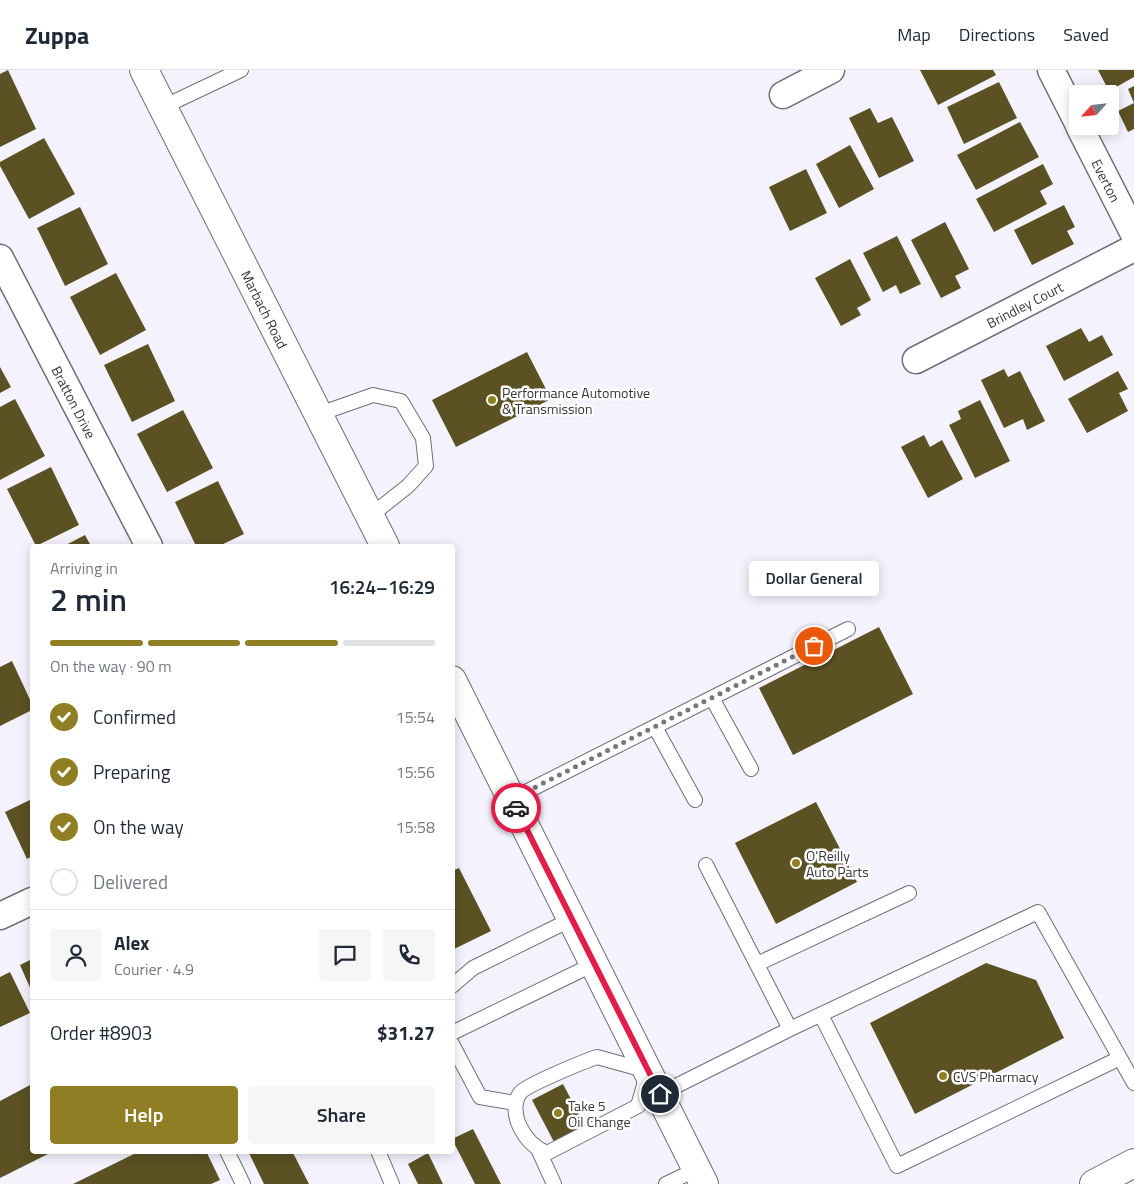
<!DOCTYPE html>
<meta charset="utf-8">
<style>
:root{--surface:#fff;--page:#f6f6f7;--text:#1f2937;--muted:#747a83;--line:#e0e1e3;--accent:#907e24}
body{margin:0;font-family:"Titillium Web",sans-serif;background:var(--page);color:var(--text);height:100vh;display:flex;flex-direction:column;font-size:19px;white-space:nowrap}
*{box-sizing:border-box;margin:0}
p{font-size:16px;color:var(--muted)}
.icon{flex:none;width:28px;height:28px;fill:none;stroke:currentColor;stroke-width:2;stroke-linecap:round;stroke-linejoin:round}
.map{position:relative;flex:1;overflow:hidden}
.panel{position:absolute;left:30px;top:474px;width:425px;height:610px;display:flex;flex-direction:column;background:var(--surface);border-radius:5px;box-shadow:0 2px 12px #0003}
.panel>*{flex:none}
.needle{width:32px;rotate:243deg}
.tools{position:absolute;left:1069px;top:15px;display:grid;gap:10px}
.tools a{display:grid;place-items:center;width:50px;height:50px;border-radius:5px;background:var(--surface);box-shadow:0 2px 12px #0003;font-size:25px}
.pin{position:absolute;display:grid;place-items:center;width:42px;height:42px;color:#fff;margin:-21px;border:2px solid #fff;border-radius:50%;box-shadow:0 1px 5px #0007}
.courier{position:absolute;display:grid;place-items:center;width:50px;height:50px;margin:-25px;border:4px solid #e11d48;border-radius:50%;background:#fff;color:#222;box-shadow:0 1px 6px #0007}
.bubble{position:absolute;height:35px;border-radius:5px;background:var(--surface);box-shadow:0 2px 12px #0003;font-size:16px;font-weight:600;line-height:35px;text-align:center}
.overview em{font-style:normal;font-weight:600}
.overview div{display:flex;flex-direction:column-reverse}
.overview{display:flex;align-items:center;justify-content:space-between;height:85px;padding:0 20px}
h1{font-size:32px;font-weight:600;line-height:38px}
.bar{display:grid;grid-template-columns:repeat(4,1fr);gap:8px 5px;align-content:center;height:60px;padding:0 20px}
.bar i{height:6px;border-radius:4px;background:var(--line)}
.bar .current{background:var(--accent)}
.bar p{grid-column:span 4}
.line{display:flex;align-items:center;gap:12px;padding:0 20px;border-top:1px solid var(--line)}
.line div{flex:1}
.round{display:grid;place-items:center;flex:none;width:52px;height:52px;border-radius:5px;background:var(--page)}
ol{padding:0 20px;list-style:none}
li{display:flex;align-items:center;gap:15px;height:55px}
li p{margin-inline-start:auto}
li .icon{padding:5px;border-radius:50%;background:var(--accent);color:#fff;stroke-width:4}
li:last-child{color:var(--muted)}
li i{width:28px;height:28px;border:2px solid var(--line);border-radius:50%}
.primary-button{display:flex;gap:10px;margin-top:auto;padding:10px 20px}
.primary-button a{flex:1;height:58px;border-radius:5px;background:var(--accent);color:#fff;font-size:20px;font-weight:600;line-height:58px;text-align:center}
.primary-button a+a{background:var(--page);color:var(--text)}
header{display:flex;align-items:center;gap:30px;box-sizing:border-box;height:70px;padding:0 25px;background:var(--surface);border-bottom:1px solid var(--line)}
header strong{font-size:24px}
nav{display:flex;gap:28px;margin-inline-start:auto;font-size:18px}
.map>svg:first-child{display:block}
.building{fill:#5b5123}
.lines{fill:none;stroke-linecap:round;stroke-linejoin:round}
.service-casing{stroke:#6f6e77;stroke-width:16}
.minor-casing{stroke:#6f6e77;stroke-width:29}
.tertiary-casing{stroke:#6f6e77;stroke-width:30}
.secondary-casing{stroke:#6f6e77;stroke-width:30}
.service{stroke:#fff;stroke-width:14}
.minor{stroke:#fff;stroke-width:26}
.tertiary{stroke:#fff;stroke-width:28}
.secondary{stroke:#fff;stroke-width:28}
.done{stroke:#78777e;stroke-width:5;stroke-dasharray:0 9}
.route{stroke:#e11d48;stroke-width:6}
.poi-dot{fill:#907e24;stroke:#fff;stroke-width:2}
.labels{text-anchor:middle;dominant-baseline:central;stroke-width:5;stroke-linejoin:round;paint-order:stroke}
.street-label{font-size:14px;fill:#363539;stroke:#fff}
.poi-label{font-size:14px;fill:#363539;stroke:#fff;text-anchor:start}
</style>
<header>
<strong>Zuppa</strong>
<nav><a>Map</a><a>Directions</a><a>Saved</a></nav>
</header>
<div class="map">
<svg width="1134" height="1114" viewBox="0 0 1134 1114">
<rect width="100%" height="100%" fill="#f3f2fd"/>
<!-- building -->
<path class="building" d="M8,0L36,59L0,77V4Z
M920,0H993L996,5L938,35Z
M1098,0H1134V7L1109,21Z
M999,12L1017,48L964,74L947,37Z
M1134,16V59L1128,62L1118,41L1134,33L1128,19Z
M870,38L878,53L892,47L914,91L879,108L849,48Z
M1020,52L1039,87L976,120L957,85Z
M44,68L75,124L29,149L0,96V92Z
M850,75L874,119L839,138L816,94Z
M1043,94L1053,114L1040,121L1047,134L994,162L976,129Z
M806,99L827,143L790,161L769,117Z
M1064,135L1075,157L1067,161L1074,174L1032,195L1014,160Z
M80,137L108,194L65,216L37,158Z
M945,152L969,199L955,206L961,218L941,228L911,170Z
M897,166L921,214L900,224L896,215L883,222L863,183Z
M850,189L871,230L857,238L861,245L841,256L815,208Z
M116,203L146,260L100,285L70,227Z
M1081,258L1089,272L1102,265L1113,285L1064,311L1046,276Z
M148,274L175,331L132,352L104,295Z
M527,282L551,329L456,377L432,330Z
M0,297L11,317L0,323Z
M1004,299L1008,307L1020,301L1045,351L1027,360L1023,349L1004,358L981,310Z
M1118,301L1128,319L1119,323L1128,341L1087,363L1068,329Z
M15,329L45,386L0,410V337Z
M980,330L1010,391L975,408L949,355L961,349L958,341Z
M183,340L213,398L167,422L137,364Z
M924,365L930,377L942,370L963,409L928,428L901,377Z
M51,397L79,455L36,476L7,419Z
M218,411L244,464L219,476H196L175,432Z
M85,465L91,476H64Z
M879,557L913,624L793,685L759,618Z
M12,591L32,634V640L0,656V597Z
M32,729V786L27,789L5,742Z
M816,732L857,812L776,854L735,773Z
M459,798L491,861L452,880V801Z
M32,889V922L20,895Z
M986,893L1036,910L1064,968L915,1044L870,953Z
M10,902L30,943L0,957V907Z
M32,1014V1081H54L0,1108V1031Z
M563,1014L585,1056L554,1072L532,1030Z
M473,1059L501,1114H475L452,1069Z
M140,1081H206L220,1110L211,1114H73Z
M248,1081H292L309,1114H264Z
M428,1083L443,1114H418L408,1094Z"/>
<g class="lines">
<defs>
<path id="service" d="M163,37L241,0
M319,344L373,325L401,331L423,368L426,396L408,416L370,446
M712,628L751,699
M655,657L695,730
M512,729L848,559
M706,795L790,959
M757,894L909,823
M452,916L473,898L572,849
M821,945L897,1096L1120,988
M452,963L594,894
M452,974L480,1027L515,1033
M597,987L648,1001L638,1036L547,1083C534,1078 526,1069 520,1057C515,1047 513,1033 520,1023C526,1015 585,991 597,987Z
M660,1024L790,959L1038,842L1134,1013
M538,1079L554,1114
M227,1081L243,1114
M378,1081L392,1114
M666,1114L697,1099"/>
<g id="minor">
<path d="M1051,0L1078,53"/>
<path d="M783,25L831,0"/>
<path id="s1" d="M1079,56L1134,164"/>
<path id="s2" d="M0,188L149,476"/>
<path id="s3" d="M916,290L1134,178"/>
<path d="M0,846L32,831"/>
</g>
<path id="tertiary" d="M1094,1114L1134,1093"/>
<g id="secondary">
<path id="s4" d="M144,0L385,476"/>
<path d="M452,610L704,1114"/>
</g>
</defs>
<!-- service casing -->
<use href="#service" class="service-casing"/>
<!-- minor casing -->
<use href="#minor" class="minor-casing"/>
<!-- tertiary casing -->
<use href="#tertiary" class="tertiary-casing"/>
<!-- secondary casing -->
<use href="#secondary" class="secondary-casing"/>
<!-- service -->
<use href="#service" class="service"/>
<!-- minor -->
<use href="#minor" class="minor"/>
<!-- tertiary -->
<use href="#tertiary" class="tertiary"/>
<!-- secondary -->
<use href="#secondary" class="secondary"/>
</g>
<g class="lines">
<!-- done -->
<path class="done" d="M516,738L512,729L814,576"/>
<!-- route -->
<path class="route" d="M516,738L660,1024"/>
</g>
<!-- markers -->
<g class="poi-dot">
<circle cx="492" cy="330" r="5"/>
<circle cx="796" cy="793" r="5"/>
<circle cx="943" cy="1006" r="5"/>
<circle cx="558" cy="1043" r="5"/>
</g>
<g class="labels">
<!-- street labels -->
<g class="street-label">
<text stroke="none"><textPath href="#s1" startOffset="61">Everton</textPath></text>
<text stroke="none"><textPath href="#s3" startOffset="122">Brindley Court</textPath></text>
<text stroke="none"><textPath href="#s4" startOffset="268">Marbach Road</textPath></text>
<text stroke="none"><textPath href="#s2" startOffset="162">Bratton Drive</textPath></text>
</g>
<!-- poi labels -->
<g class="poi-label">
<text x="502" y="322">Performance Automotive<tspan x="502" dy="16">&amp; Transmission</tspan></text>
<text x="806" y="785">O'Reilly<tspan x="806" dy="16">Auto Parts</tspan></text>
<text x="953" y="1006">CVS Pharmacy</text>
<text x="568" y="1035">Take 5<tspan x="568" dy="16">Oil Change</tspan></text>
</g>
</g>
</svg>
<div class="tools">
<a><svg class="needle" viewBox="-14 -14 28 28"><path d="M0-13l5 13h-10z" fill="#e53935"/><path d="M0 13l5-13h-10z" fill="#747a83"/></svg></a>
</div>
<div class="pin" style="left:814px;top:576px;background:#ea580c"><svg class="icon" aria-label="bag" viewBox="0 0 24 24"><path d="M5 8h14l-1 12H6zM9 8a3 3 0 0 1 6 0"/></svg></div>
<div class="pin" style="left:660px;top:1024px;background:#1f2937"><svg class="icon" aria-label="home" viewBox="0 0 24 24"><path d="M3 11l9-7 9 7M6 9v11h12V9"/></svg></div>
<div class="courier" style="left:516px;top:738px"><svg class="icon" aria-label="car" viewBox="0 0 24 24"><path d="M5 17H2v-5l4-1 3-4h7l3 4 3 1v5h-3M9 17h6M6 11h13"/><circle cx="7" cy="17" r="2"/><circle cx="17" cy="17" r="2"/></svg></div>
<div class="bubble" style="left:749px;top:491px;width:130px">Dollar General</div>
<section class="panel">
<div class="overview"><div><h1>2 min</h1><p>Arriving in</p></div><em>16:24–16:29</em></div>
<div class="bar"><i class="current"></i><i class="current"></i><i class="current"></i><i></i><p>On the way · 90 m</p></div>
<ol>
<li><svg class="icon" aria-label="check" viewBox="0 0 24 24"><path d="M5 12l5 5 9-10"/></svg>Confirmed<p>15:54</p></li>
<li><svg class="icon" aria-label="check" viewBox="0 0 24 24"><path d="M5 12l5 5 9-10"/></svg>Preparing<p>15:56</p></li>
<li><svg class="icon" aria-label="check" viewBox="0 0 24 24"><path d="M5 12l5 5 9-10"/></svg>On the way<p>15:58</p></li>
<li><i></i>Delivered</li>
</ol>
<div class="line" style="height:90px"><a class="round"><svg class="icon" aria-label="person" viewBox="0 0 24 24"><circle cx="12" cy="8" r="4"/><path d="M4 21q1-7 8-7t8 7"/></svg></a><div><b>Alex</b><p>Courier · 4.9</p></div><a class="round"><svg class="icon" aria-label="chat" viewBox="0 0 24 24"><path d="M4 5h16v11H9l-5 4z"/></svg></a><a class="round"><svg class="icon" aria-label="phone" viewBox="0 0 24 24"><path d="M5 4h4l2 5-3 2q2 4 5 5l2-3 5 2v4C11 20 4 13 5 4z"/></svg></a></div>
<div class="line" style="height:65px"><div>Order #8903</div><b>$31.27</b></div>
<div class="primary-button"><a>Help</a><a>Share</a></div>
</section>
</div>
